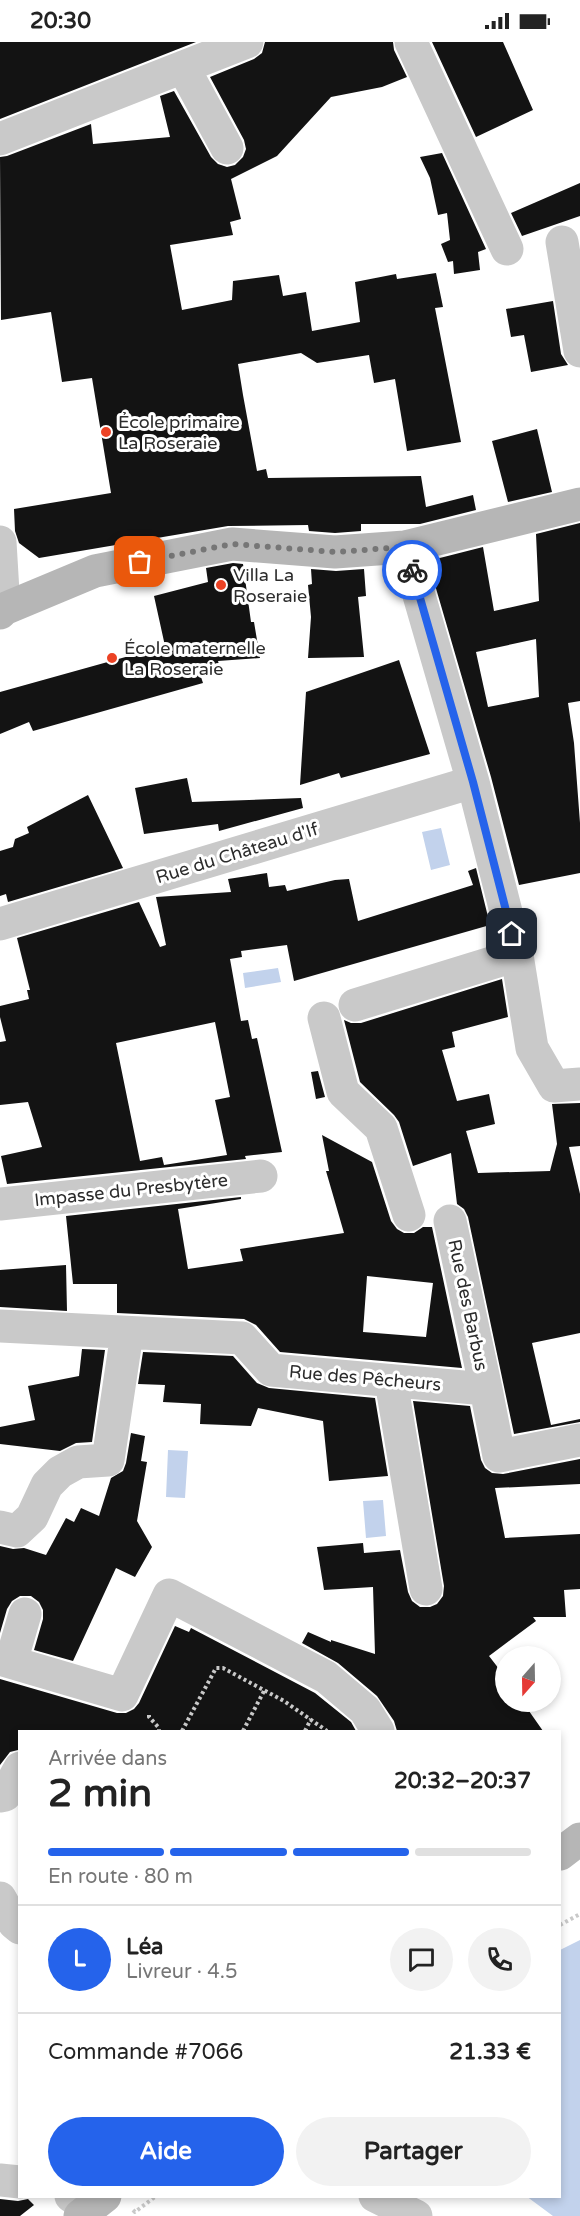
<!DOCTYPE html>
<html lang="fr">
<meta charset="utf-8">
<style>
:root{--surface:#fff;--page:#f2f2f2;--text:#222;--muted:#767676;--line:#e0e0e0;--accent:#2563eb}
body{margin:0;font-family:"Varela Round",sans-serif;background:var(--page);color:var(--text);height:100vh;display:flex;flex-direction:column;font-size:22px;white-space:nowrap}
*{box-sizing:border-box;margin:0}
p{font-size:20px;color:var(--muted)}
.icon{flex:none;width:33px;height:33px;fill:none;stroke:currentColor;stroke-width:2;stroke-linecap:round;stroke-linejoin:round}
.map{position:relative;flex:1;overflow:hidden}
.drawer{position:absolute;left:18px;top:1688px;width:543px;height:468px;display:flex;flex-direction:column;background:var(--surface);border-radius:0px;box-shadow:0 3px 9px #0003}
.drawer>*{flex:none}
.needle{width:39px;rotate:200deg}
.controls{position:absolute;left:495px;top:1604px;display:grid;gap:12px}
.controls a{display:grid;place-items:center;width:66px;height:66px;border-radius:50%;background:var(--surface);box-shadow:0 3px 9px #0003;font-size:30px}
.pin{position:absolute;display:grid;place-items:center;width:51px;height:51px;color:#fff;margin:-26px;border-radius:12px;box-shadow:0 3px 9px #0006}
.courier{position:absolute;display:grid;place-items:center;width:60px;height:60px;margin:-30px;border:4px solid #2563eb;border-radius:50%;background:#fff;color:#222;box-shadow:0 2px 8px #0007}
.overview em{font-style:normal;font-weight:700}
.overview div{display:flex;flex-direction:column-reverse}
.overview{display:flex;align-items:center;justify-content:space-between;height:102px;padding:0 30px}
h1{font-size:39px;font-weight:700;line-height:45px}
.bar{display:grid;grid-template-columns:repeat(4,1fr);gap:9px 6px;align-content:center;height:72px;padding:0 30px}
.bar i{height:8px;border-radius:4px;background:var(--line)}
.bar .selected{background:var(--accent)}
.bar p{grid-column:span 4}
.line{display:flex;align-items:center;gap:15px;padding:0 30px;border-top:2px solid var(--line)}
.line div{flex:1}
.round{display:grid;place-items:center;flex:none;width:63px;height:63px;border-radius:32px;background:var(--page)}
.cta{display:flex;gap:12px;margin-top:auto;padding:12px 30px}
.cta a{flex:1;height:69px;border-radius:36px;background:var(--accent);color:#fff;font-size:24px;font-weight:700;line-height:69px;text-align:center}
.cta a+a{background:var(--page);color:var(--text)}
.status{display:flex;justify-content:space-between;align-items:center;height:42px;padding:0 30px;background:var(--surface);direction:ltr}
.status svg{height:16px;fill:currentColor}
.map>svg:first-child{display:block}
.water{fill:#c2d2ec}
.building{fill:#131313;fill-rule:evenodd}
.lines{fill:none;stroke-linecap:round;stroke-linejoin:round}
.path{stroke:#c9c9c9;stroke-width:4;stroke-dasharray:3 3;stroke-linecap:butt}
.street{stroke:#c9c9c9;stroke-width:33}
.secondary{stroke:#b6b6b6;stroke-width:33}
.done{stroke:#767676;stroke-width:6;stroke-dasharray:0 10.8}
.route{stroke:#2563eb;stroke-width:8}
.poi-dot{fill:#ec4224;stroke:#fff;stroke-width:2}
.labels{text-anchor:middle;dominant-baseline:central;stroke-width:6;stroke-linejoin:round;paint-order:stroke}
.poi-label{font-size:18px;fill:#2c2c2c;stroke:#fff;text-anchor:start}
.street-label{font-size:18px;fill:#2c2c2c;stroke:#fff}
</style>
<div class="status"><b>20:30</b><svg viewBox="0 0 49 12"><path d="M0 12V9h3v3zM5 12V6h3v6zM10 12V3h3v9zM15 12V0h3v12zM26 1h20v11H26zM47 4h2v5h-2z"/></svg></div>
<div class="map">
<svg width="580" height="2174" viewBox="0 0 580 2174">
<rect width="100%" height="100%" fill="#fff"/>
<!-- water -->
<path class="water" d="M441,786L450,823L431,828L422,790Z
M278,926L281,940L245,946L243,931Z
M168,1408L188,1409L185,1456L166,1455Z
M383,1458L386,1494L366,1496L363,1459Z
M580,1898V2174H553L526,2154H560V1908Z"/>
<!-- building -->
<path class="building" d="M0,0H196L0,77Z
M265,0H393L394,8L407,35L382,45L331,55L277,114L231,137L241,177L230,180L233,193L170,203L182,268L232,258L233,239L279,233L283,254L306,250L312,289L360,280L355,240L396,232L397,237L436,231L443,265L435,266L461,400L407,409L395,337L374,341L369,313L317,321L301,311L238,322L243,353L257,429L266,427L268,436L421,434L426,465L473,453L476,468L420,482H361V489L335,491L309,489L308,483L228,484L39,516L19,501L15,489L14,467L111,451L92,336L62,340L51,270L1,278L0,115L7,114L91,82L93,102L170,95L160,54L174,49L211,115L218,122L227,125L235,123L243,115L246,107L244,98L210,35L254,17L262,11Z
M432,0H503L533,68L476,95Z
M442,111L486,207L478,210L480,228L454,232L453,219L448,220L441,202L450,198L447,171L438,173L430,136L420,115Z
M580,141V174L522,194L511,171Z
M553,259L561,312L568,323L531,330L524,293L511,295L506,267Z
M537,387L552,450L508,460L492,399Z
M580,481V659L568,661L574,701L580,781V831L519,843L491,735L428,519L483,505L494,569L539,559L536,492ZM536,597L539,655L488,665L476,610Z
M233,521L243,522L251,580H254L260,616L218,619L220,626L200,632L203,641L33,689L29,680L0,692V650L165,604L154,554L208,540L206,526Z
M311,527L336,529L364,527L366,554L358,555L364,615L308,616L311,575L308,543L312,542Z
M399,618L430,712L341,736L339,731L300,743L306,650Z
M187,736L192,760L301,756L303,766L219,789L218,782L144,792L135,746Z
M88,753L123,826L8,860L6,852L0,854V809L13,805L15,797L29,791L27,785Z
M476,826L490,883L294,939L287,903L241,909L242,915L230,917L241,979L248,978L252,997L257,996L282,1110L245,1114L246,1117L7,1142L1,1114L42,1105L28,1060L0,1063V1000L6,999L0,975V964L29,957L27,948H30L17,896L139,860L160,905L166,903L156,855L231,850L228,837L267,831L269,845L285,843L287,849L335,838L349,837L358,879L473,843L468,829ZM215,980L230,1055L215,1058L227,1113L164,1123L162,1115L140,1119L116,1001Z
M502,937L508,975L452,990L455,1005L442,1008L457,1059L489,1052L495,1082L466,1089L478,1131L550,1129L557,1102L552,1062L580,1061V1104L569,1105L580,1152V1291L532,1301L551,1383L580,1377V1380L514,1392L468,1175L464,1167L457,1162L451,1111L413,1124L399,1080L394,1073L360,1040L344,978L351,981H361Z
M318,1029L325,1055L316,1057L311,1030Z
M322,1093L372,1120L391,1179L397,1187L404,1191H414L423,1185H432L462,1326L280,1310L256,1283L244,1277L117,1271V1242H73L66,1174L241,1155V1157L178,1167L188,1227L243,1219L240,1207L344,1191L326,1129H329ZM367,1234L433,1241L426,1295L363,1290Z
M66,1223L67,1269L0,1265V1228Z
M82,1307L105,1308L92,1400L76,1401L60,1409L0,1402V1385L35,1378L28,1344L79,1334Z
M143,1310L233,1314L257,1341L269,1346L375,1356L388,1434L329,1439L323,1379L258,1366L251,1384L200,1382L201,1362L163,1360L165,1343L138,1342Z
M413,1359L470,1364L481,1418L485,1426L492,1431L503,1432L580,1417V1442L495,1446L505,1496L580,1492V1547L564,1548L566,1575H533L536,1579L489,1614L506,1636V1659H522L543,1689H397L394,1679L377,1654L338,1621L302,1601L308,1590L331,1600V1598L375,1612L373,1545L324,1548L317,1505L363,1501L364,1511L400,1508L408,1550L412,1559L420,1565H430L437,1562L443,1554L444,1544Z
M131,1391L145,1394L141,1419L147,1420L137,1479L152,1505L135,1535L116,1526L73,1619L34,1608L43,1577V1568L39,1560L31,1554H20L12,1559L7,1567L0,1591V1504L13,1507L24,1506L46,1513L66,1476L74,1480L81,1466L99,1474L111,1436L123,1429L126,1421Z
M175,1584L189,1590L191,1586L315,1651L351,1680L356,1689H20L18,1708L10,1710L0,1723V1637L117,1671H126L134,1667L139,1661Z
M0,2157L18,2159L28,2157L34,2163L20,2174H0Z"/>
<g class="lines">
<!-- path -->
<path class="path" d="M149,1673V1675L159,1686V1689
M182,1689L216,1626H223L284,1659L327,1689
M243,1689L264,1649
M305,1689L311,1677
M560,1883L580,1872
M133,2168L135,2170L156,2154"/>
<!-- street -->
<path class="street" d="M411,0L507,207
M183,25L227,106
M0,97L247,0
M562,200L580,309
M0,500L4,567
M405,505L473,740L517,913L532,1006L554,1044L580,1042
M0,882L473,740
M355,963L517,913
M324,976L343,1050L381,1086L409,1173
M0,1162L261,1134
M450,1179L486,1347
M0,1284L242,1296L271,1328L486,1347L499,1414L580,1398
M391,1339L426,1547
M0,1485L17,1489L32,1475L47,1443L60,1430L78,1420L108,1418L127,1291
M0,1617L122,1653L169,1553L326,1635L365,1668L378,1689
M11,1620L25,1572
M0,1754L5,1753L20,1726
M0,1856L14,1881L20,1886
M0,2138L20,2140
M71,2154L90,2166
M375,2154L416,2174"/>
<!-- secondary -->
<path class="secondary" d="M0,571L4,567L95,529L232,502L335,510L405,505L580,462
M560,1812L580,1797
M80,2174L105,2154"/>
</g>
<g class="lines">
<!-- done -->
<path class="done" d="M140,520L232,502L335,510L405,505L412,528"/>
<!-- route -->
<path class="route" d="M412,528L473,740L512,892"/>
</g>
<!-- markers -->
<g class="poi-dot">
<circle cx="106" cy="390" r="6"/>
<circle cx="221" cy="543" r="6"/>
<circle cx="112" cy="616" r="6"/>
</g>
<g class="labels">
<!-- poi labels -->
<g class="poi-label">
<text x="118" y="380">École primaire<tspan x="118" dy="21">La Roseraie</tspan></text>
<text x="233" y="533">Villa La<tspan x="233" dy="21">Roseraie</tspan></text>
<text x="124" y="606">École maternelle<tspan x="124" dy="21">La Roseraie</tspan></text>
</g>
<!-- street labels -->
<g class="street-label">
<text transform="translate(237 811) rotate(-17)">Rue du Château d'If</text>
<text transform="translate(131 1148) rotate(-6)">Impasse du Presbytère</text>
<text transform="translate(468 1263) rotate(78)">Rue des Barbus</text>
<text transform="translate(365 1336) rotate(5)">Rue des Pêcheurs</text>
</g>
</g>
</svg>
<div class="controls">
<a><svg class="needle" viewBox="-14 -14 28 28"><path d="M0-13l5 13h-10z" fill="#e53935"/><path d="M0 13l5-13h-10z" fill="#767676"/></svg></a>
</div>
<div class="pin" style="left:140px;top:520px;background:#ea580c"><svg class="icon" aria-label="bag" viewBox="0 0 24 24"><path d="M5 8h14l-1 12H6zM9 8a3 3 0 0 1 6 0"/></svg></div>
<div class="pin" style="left:512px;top:892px;background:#1f2937"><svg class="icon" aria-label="home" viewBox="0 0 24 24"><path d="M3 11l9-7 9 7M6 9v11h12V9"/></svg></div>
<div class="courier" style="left:412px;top:528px"><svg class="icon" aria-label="bike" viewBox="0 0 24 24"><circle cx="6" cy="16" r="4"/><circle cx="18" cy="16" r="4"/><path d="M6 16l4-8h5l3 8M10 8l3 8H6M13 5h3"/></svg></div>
<section class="drawer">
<div class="overview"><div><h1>2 min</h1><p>Arrivée dans</p></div><em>20:32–20:37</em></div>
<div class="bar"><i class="selected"></i><i class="selected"></i><i class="selected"></i><i></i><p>En route · 80 m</p></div>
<div class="line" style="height:108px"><b class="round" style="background:var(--accent);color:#fff">L</b><div><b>Léa</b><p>Livreur · 4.5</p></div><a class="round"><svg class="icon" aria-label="chat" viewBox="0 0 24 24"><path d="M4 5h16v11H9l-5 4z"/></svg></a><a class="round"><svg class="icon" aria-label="phone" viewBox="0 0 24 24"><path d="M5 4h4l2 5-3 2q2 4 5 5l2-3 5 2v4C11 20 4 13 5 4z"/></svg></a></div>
<div class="line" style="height:78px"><div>Commande #7066</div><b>21.33 €</b></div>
<div class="cta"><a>Aide</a><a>Partager</a></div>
</section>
</div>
